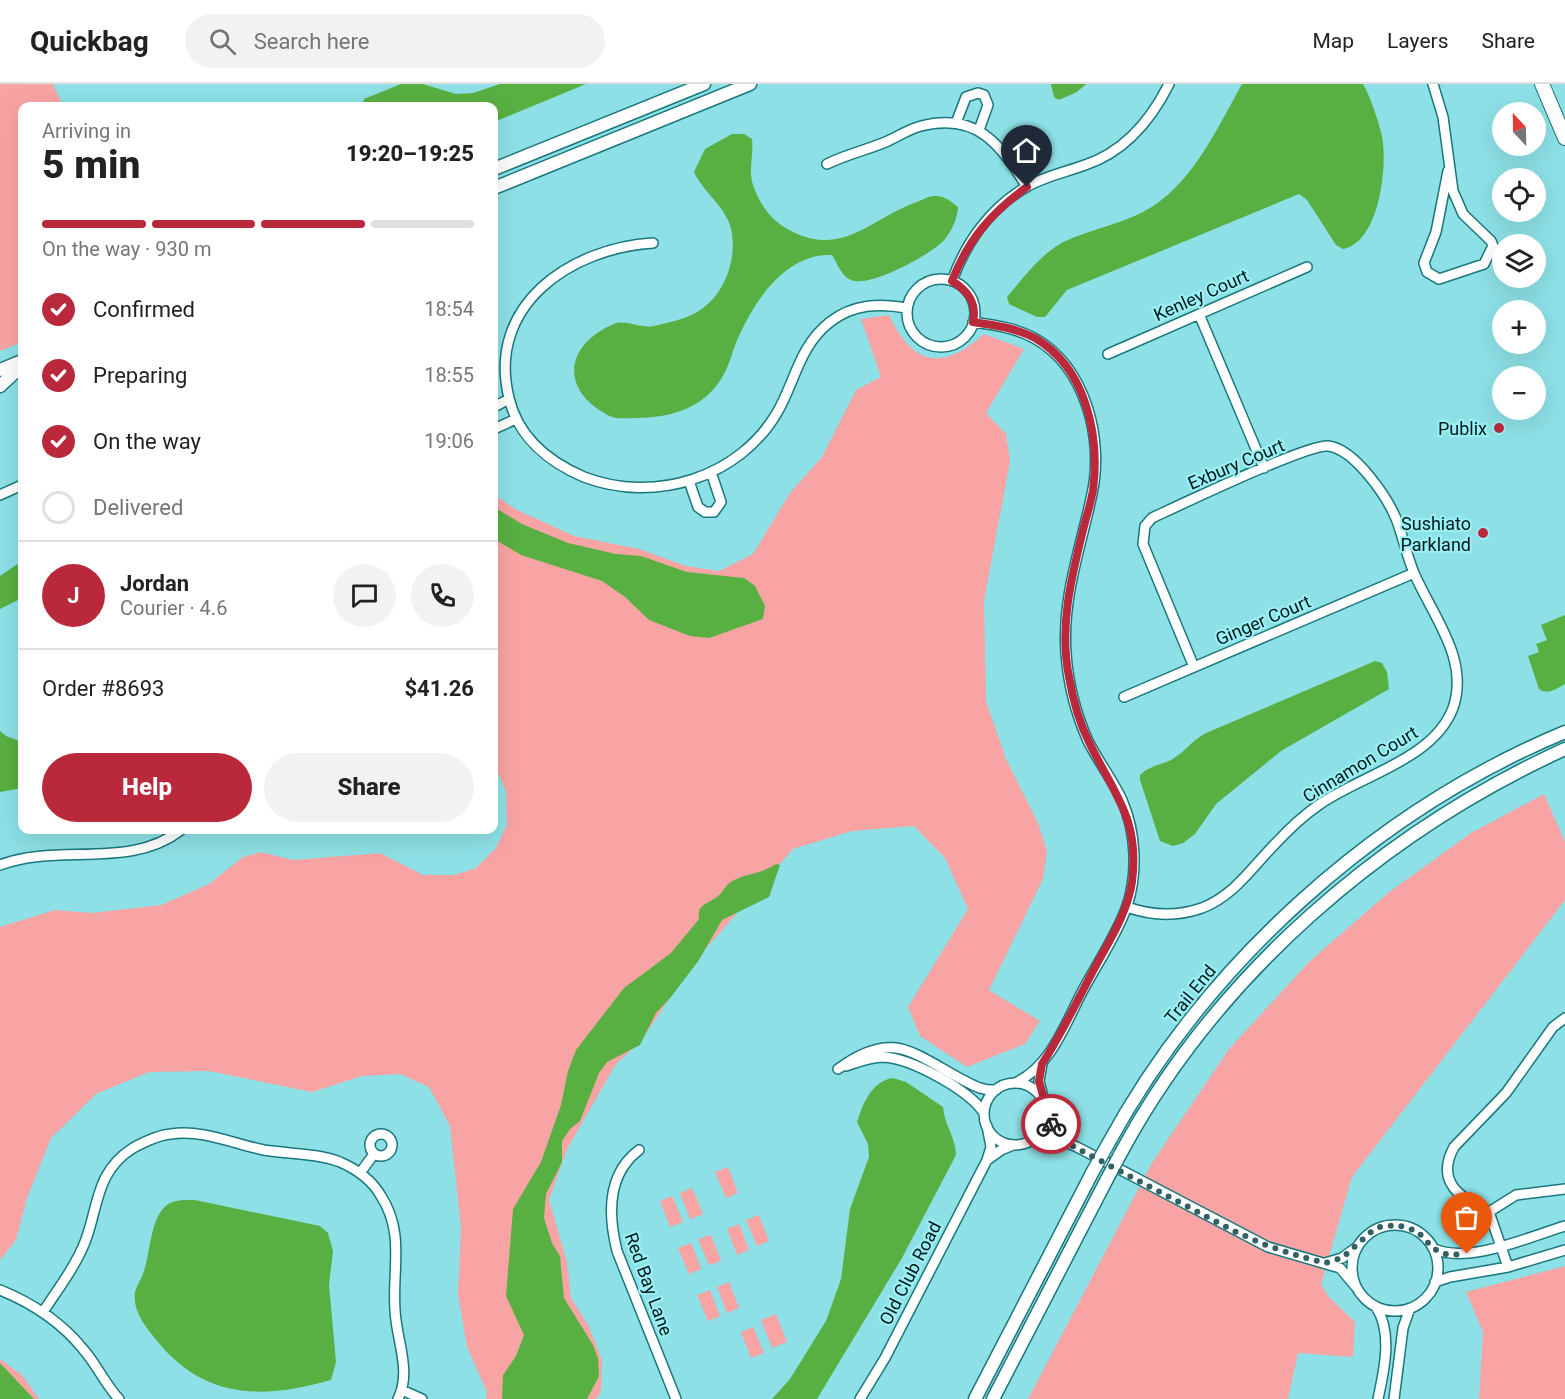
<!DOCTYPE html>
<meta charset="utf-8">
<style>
:root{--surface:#fff;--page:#f2f2f2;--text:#222;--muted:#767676;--line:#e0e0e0;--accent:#ba283b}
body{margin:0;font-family:Roboto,sans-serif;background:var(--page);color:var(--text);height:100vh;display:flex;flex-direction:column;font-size:22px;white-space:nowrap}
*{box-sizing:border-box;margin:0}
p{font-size:20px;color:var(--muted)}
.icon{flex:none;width:33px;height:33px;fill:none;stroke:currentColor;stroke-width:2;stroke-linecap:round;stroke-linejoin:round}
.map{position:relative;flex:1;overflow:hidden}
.sheet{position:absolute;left:18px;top:18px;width:480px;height:732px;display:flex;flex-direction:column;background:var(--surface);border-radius:12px;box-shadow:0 6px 24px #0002}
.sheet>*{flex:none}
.needle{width:39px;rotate:338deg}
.buttons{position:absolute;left:1492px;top:18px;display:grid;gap:12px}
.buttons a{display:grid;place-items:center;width:54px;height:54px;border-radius:50%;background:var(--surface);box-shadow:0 6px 24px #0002;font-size:30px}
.pin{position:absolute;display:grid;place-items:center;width:51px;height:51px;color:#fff;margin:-62px -26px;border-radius:50% 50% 50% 0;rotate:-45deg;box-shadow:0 0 6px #0007}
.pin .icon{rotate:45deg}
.courier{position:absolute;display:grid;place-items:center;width:60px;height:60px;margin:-30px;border:4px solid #ba283b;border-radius:50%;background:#fff;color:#222;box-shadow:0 2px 8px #0007}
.summary em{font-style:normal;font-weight:800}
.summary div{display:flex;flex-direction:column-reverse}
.summary{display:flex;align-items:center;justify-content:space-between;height:102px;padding:0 24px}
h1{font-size:39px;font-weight:800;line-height:45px}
.bar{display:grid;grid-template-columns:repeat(4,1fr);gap:9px 6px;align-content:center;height:72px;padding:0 24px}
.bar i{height:8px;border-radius:4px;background:var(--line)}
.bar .active{background:var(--accent)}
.bar p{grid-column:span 4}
.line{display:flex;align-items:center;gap:15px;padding:0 24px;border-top:2px solid var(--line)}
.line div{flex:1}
.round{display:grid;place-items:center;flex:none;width:63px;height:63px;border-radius:32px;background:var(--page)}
ol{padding:0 24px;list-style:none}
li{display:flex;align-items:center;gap:18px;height:66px}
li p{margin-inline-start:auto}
li .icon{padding:6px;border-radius:50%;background:var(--accent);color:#fff;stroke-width:4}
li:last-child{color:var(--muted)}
li i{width:33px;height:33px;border:3px solid var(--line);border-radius:50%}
.action{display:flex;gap:12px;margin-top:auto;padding:12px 24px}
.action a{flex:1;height:69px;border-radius:36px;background:var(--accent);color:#fff;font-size:24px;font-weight:800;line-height:69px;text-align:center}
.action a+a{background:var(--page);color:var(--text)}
header{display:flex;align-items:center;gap:36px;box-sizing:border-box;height:84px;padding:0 30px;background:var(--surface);border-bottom:2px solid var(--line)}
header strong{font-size:28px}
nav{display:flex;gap:33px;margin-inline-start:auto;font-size:21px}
.search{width:420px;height:54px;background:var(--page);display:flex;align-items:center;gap:15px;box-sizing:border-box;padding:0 21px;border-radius:33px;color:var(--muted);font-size:22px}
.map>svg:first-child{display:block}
.green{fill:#f9a4a4}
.water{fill:#59b042}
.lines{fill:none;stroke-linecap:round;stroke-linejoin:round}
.minor-casing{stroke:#1a787c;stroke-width:12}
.tertiary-casing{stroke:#1a787c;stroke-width:15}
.secondary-casing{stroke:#1a787c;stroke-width:16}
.minor{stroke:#fff;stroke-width:9}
.tertiary{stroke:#fff;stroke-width:12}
.secondary{stroke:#fff;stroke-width:14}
.tertiary-bridge-casing{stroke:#1a787c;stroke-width:15;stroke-linecap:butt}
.tertiary-bridge{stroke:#fff;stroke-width:12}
.done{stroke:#326063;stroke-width:6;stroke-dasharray:0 10.8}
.route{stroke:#ba283b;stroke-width:8}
.poi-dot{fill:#ba283b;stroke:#9aeff3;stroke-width:2}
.labels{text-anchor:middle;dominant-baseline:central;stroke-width:4.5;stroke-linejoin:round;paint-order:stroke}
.street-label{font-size:18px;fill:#011a1c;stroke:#9aeff3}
.poi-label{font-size:18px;fill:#011a1c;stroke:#9aeff3;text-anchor:end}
</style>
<header>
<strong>Quickbag</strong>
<div class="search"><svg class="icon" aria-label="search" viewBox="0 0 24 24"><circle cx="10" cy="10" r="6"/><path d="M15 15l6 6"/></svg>Search here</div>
<nav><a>Map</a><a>Layers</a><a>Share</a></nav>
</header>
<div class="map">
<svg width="1565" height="1315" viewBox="0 0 1565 1315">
<rect width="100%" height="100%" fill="#8de1e6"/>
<!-- green -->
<path class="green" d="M0,0H53L63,22H22V258L0,267Z
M889,231C912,281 942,288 984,250L1024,265L986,329L1006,350L1010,377L984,517L986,617L1006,675L1038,739L1047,767L1043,795L989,906L1040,937L1025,960L967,983L920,952L908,923L968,825L945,774L914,742L852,747L793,765L695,877L640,958L616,980L567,1065L549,1116L567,1178L571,1214L589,1243L602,1276L601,1308L596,1315H486L487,1308L467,1263L458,1210L461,1144L450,1042L429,1003L400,990L362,992L312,1008L209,987L149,988L96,1010L51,1054L27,1114L16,1156L0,1176V843L55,826L92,829L161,821L209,800L243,773L261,768L293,776L380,769L423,791H454L476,784L496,764L507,741L506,707L494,680V410L515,425L574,452L639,465L686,482L719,487L753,470L790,409L822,373L856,306L881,293L861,235Z
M1544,710L1565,758V816L1352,1093L1321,1200L1328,1212L1355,1238L1353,1273L1298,1269L1288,1315H1028L1152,1079L1229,965L1310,877L1388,809L1471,749Z
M728,1083L738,1109L726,1114L715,1088Z
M692,1104L703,1130L690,1135L680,1109Z
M672,1112L683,1138L670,1143L660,1117Z
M759,1131L769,1157L757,1162L746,1136Z
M739,1140L749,1166L737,1171L727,1145Z
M711,1151L721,1177L709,1181L698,1155Z
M691,1159L701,1185L689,1190L678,1164Z
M1565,1182V1315H1479L1483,1248L1466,1208Z
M729,1198L739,1224L727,1229L717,1203Z
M710,1206L720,1232L708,1237L697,1211Z
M776,1230L787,1258L772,1264L761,1236Z
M753,1243L764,1269L751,1274L741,1248Z
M0,1275L22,1291L39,1315H0Z"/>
<!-- water -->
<path class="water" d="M401,0H423L456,10L473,9L500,0H586L494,38V22H362L364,15Z
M1051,0H1086L1077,8L1059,16L1054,13Z
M1242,0H1363C1371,14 1378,36 1382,52C1388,83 1379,159 1343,165L1336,161L1307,116L1299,110L1067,206L1045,233H1037L1009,220L1007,213C1025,192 1043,166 1070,155C1094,145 1119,140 1143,128C1192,102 1216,46 1242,0Z
M732,50H744L752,55C754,70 748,85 753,101C761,123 772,138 793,148C844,173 873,133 917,118C922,116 929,112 934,112C944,111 952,118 958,123C958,135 949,153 940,160C925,173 869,204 851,196C842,193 837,179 832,171C787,169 756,214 739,252C733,264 731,277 724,290C707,323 672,334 636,334C625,334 615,336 606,330C559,304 566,260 614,240C625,235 641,245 654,242C667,239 686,235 697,228C724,213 738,175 731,145C726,123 703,108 694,88L705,65Z
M494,423L522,440L568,459L616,470L641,472L687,488L744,494L755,502L765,522L763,535L709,554L690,552L649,536L625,513L602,497L521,471L494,455Z
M22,477V514L0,525V492Z
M1565,531V600C1557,604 1548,612 1539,605L1528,572L1539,568L1536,560L1547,556L1541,541Z
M1375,577L1382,579L1387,588L1389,605L1281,667L1216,720L1195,750L1183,759L1173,762L1160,757L1140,696V691C1149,682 1160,681 1171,676C1184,669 1192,656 1206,649Z
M0,647L6,652L22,658V704L0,708Z
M776,780L780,781L769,813L722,836L699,876L671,913L656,929L640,961L607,978L599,989L580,1037L570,1045L562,1057V1078L546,1110L544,1134L552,1159L560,1172L564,1214L593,1261L598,1274L599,1292L587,1315H502L503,1291L516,1272L524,1251L506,1212L513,1125L541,1078L561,1021L568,987L576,966L624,904L671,869L699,835C697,822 704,821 714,815C722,811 724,802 731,798C744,789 760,791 776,780Z
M893,994L906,998L943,1023C944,1040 956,1054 956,1071L902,1174L817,1315H772L790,1295L826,1237L841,1195L850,1125L869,1073L868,1060L857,1038C863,1019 872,997 893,994Z
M195,1116L320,1142L328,1149L333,1167L329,1201L336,1278L331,1296C265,1315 209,1315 163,1264C154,1253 141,1239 137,1226C135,1221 134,1213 135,1208C137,1201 142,1194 144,1187C150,1169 150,1142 162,1126C170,1115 182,1116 195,1116Z
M0,1279L34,1315H0Z"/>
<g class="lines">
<defs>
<path id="minor" d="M1433,0L1443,33L1453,107L1463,130L1491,157L1493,162L1484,180L1439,195L1427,188L1424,179L1436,148L1448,87
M956,39L966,13L978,9L984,11L988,21L979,46
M827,80C847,70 867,66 888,57C899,52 909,45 921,42C977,28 1000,60 1027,103
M653,159C571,164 486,221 509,314C518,353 549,378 584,393C654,420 740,394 778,327C795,297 800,261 830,238C853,220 879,219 907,224
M907 229a34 34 0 1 1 68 0a34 34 0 1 1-68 0Z
M952,197C966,158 991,123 1028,102C1046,92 1066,88 1085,81C1124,68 1151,36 1169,0
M1199,230L1264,384
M973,238C994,241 1016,244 1034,254C1086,283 1104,355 1092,410C1081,463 1062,513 1066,569C1068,599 1076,630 1088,657C1098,677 1112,695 1122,716C1136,748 1138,789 1127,822C1117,851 1095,883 1081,910C1064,943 1050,983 1015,999
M1108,270L1307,183
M494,323L509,315
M494,345L516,335
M689,397L698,423L705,428H714L721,418L711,388
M0,411L22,401
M1124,613L1414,489
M0,781C58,759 130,786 181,746
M1127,823C1152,832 1176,833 1202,824C1235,811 1252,783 1276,759C1289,745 1304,731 1320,720C1362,691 1434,675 1453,624C1470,575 1432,531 1414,489C1407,472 1403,454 1397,437C1388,414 1355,365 1328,362C1307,360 1180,421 1152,434L1145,442L1143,460L1194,583
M1042,980L1039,997L1043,1013
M846,982C858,978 870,973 883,973C911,974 969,1006 984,1029
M838,985C891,946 910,967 961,995C973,1001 982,1007 996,1006
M984 1030a31 31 0 1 1 62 0a31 31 0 1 1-62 0Z
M1047,1031L1061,1056
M370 1061a11 11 0 1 1 22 0a11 11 0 1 1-22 0Z
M1033,1056H1061L1077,1063L1268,1163L1340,1184L1356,1203
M639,1066C607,1090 608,1131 617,1167L676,1315
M987,1076L1001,1066L1013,1061
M360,1089L374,1070
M1489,1128L1516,1111L1565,1105
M1352 1184a43 43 0 1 1 86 0a43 43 0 1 1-86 0Z
M1434,1165C1470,1180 1528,1153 1565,1142
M1325,1179L1342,1174L1357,1163
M1508,1183L1489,1128C1460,1114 1435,1098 1454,1063L1506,1009L1553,943L1565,934
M1435,1198L1450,1193L1508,1183L1565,1166
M0,1206C32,1219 61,1238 83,1265C97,1281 105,1300 119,1315
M1376,1223C1393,1248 1384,1287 1378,1315
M43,1228C58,1205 75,1183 85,1158C99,1122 95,1088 133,1064C144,1058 158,1051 171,1050C202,1045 234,1060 264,1066C289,1070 316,1069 340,1078C356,1085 372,1096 381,1112C405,1149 392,1186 395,1226C396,1255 412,1287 398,1315
M402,1306L422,1315
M860,1315L885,1274L987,1076L991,1063L987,1042
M1394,1315L1403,1244L1410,1224"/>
<path id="tertiary" d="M494,85L704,0
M494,104L750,0
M0,286L22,277
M0,302L14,289L22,286
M1108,1060C1206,880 1375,727 1565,648
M1122,1067C1218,890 1383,748 1565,665
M975,1315L1092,1089
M993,1315L1107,1095"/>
<path id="secondary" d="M1542,0L1565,54"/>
</defs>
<!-- minor casing -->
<use href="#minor" class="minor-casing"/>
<!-- tertiary casing -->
<use href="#tertiary" class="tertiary-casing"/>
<!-- secondary casing -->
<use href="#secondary" class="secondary-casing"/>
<!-- minor -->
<use href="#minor" class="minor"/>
<!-- tertiary -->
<use href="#tertiary" class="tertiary"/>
<!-- secondary -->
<use href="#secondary" class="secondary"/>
<defs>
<path id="tertiary-bridge" d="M1092,1089L1108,1060
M1107,1095L1122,1067"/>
</defs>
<!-- tertiary-bridge casing -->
<use href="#tertiary-bridge" class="tertiary-bridge-casing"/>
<!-- tertiary-bridge -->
<use href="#tertiary-bridge" class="tertiary-bridge"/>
</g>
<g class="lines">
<!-- done -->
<path class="done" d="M1051,1040L1061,1056L1236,1148L1268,1162L1299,1172L1325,1179L1342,1174L1371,1148L1380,1143L1397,1141L1417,1147L1434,1165L1448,1171L1467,1170"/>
<!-- route -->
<path class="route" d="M1027,103C991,129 968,156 952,197C968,207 977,219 973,238C994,241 1016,244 1035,254C1086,284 1100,351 1093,406C1091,419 1086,433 1083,446C1071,495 1059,543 1069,593C1073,616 1079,638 1089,658C1114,711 1140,734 1132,798C1127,831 1107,860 1092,889C1076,919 1061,951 1042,980L1039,997L1051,1040"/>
</g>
<!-- markers -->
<g class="poi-dot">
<circle cx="1499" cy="344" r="6"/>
<circle cx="1483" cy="449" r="6"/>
</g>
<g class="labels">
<!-- street labels -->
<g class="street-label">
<text transform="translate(1201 211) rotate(-24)">Kenley Court</text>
<text transform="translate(1236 380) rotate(-23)">Exbury Court</text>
<text transform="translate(1263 536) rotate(-23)">Ginger Court</text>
<text transform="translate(1360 680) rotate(-31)">Cinnamon Court</text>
<text transform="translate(1190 910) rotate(-51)">Trail End</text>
<text transform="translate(910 1189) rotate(-63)">Old Club Road</text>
<text transform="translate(649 1200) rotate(70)">Red Bay Lane</text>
</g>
<!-- poi labels -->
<g class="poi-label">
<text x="1487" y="344">Publix</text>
<text x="1471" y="439">Sushiato<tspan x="1471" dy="21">Parkland</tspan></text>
</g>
</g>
</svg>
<div class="buttons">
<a><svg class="needle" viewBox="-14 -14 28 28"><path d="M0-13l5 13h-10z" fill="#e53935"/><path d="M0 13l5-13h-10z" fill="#767676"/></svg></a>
<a><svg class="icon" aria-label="locate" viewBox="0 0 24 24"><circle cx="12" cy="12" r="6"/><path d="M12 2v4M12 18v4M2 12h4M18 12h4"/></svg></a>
<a><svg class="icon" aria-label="layers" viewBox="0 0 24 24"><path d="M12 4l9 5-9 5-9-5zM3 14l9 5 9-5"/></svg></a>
<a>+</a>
<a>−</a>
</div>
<div class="pin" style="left:1467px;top:1170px;background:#ea580c"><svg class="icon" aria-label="bag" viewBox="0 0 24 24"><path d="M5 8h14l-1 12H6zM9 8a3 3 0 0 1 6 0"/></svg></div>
<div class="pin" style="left:1027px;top:103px;background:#1f2937"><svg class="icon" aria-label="home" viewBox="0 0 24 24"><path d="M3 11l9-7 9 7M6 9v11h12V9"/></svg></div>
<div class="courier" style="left:1051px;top:1040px"><svg class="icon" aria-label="bike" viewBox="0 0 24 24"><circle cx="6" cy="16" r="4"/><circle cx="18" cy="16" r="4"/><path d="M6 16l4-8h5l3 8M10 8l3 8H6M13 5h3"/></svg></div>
<section class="sheet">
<div class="summary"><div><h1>5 min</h1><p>Arriving in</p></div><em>19:20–19:25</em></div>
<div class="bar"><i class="active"></i><i class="active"></i><i class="active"></i><i></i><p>On the way · 930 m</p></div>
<ol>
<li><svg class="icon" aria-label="check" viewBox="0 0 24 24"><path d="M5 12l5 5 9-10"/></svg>Confirmed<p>18:54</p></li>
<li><svg class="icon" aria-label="check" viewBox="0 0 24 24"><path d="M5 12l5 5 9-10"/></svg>Preparing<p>18:55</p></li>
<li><svg class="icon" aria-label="check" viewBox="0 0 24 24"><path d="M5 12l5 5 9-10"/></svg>On the way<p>19:06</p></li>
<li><i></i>Delivered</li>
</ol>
<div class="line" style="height:108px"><b class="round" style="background:var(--accent);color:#fff">J</b><div><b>Jordan</b><p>Courier · 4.6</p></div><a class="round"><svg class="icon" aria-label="chat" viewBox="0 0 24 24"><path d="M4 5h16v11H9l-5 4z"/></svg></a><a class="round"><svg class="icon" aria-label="phone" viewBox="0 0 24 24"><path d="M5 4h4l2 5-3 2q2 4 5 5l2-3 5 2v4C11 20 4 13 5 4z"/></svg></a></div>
<div class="line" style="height:78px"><div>Order #8693</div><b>$41.26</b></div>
<div class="action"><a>Help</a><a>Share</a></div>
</section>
</div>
